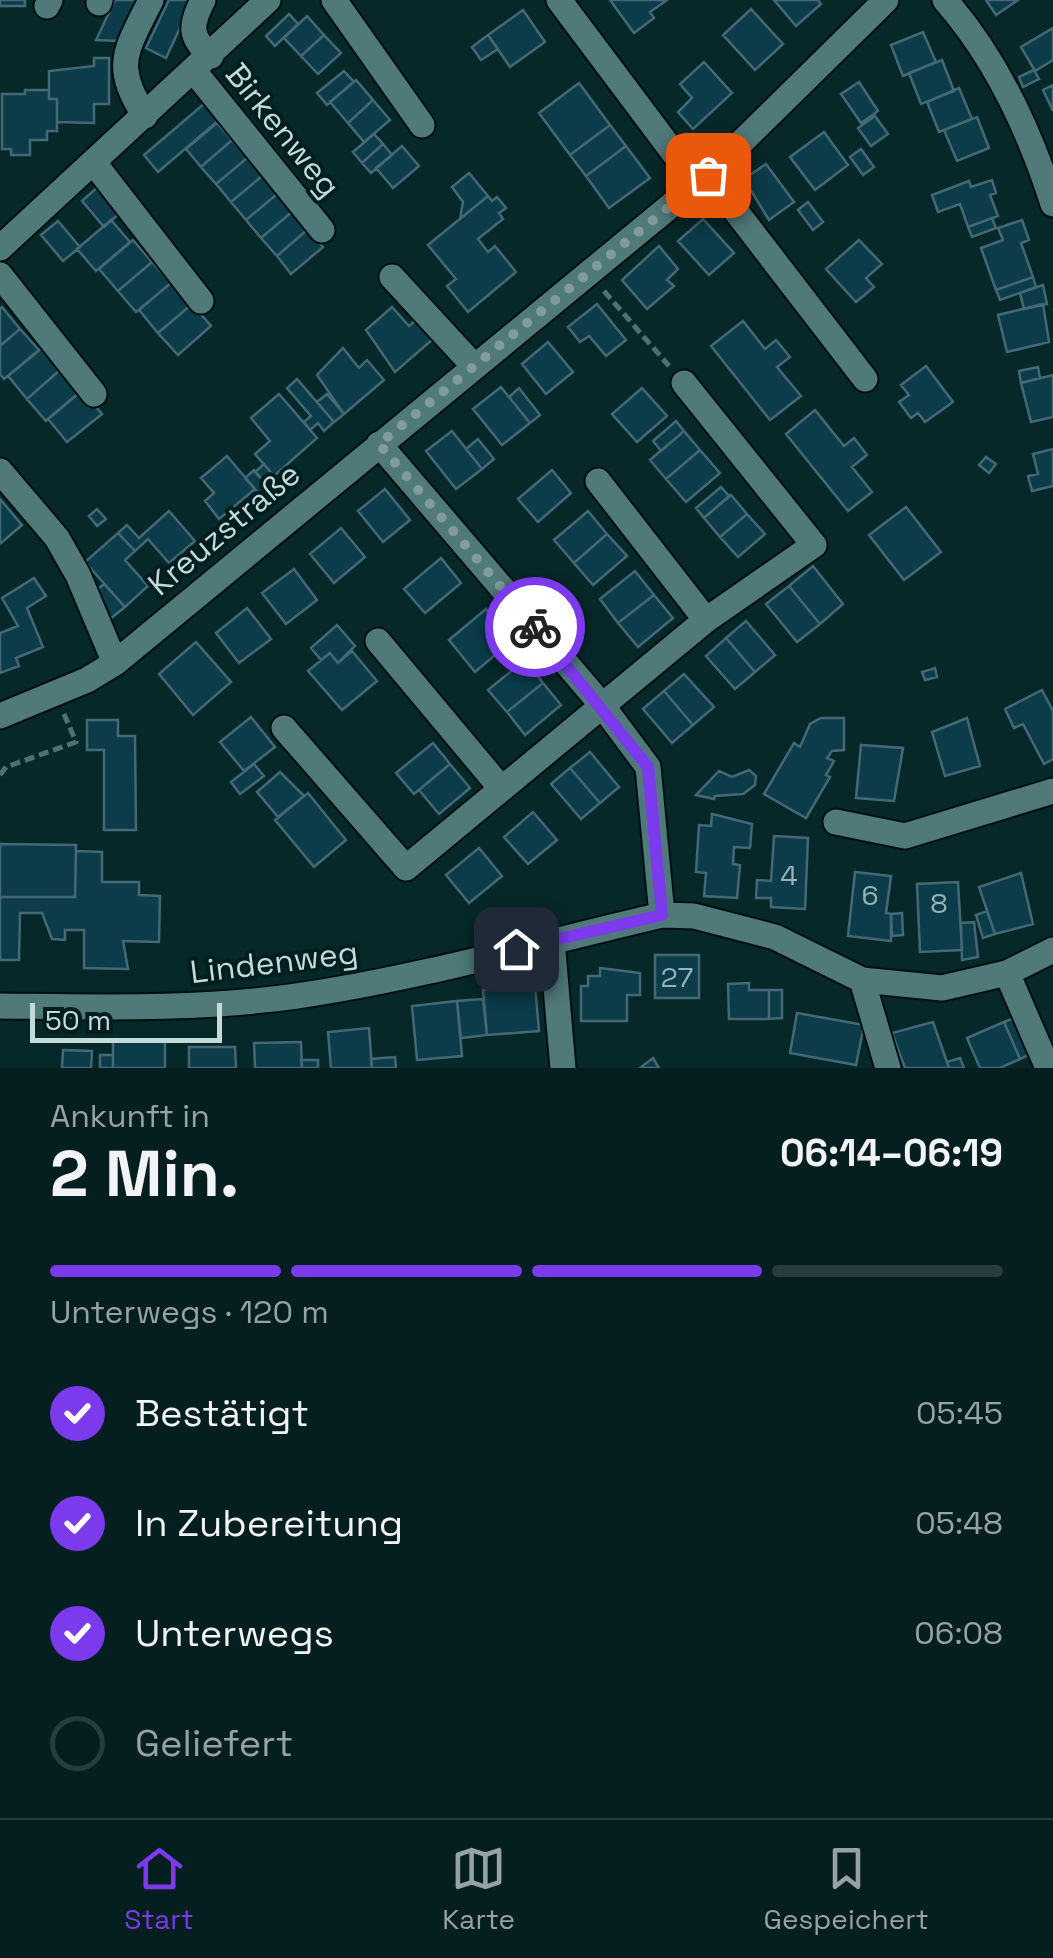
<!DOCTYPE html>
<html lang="de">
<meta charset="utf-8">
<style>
:root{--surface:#051e1f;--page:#0e2728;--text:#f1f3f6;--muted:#97a2a4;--line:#263c3d;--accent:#7c3aed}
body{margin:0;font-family:"Space Grotesk",sans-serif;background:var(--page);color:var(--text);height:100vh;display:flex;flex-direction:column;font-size:38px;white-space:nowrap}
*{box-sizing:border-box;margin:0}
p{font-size:32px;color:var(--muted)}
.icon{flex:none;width:55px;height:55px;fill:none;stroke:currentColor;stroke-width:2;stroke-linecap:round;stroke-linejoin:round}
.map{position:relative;height:1068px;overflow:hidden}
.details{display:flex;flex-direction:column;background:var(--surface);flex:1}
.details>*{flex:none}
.scale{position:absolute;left:30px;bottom:25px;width:192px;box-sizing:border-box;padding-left:10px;border:5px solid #c4dada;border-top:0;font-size:28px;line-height:35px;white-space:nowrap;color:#c4dada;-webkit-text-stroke:8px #001e1f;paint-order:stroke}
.pin{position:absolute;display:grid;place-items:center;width:85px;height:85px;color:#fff;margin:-42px;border-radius:20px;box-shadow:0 5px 15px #0006}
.courier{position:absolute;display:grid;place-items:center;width:100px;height:100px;margin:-50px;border:8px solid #7c3aed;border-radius:50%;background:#fff;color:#222;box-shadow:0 2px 12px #0007}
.head em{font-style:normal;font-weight:700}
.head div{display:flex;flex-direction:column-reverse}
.head{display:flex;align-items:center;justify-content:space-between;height:170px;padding:0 50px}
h1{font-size:65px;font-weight:700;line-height:75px}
.bar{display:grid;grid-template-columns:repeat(4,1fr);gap:15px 10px;align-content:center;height:120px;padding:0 50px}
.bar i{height:12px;border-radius:8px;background:var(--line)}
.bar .current{background:var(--accent)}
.bar p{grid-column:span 4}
ol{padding:0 50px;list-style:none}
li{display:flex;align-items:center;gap:30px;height:110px}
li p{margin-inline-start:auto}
li .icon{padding:10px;border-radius:50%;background:var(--accent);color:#fff;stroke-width:4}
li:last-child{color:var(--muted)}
li i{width:55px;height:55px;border:5px solid var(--line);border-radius:50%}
.menu{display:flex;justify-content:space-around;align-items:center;height:140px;border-top:2px solid var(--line);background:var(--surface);font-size:28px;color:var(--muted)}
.menu a{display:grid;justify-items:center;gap:5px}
.menu .current{color:var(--accent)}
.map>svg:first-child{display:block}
.building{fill:#0c3c4a;stroke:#446875;stroke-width:2.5}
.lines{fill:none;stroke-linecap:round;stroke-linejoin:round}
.minor-casing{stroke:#000f10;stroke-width:29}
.path{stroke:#537071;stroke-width:5;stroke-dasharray:10 5;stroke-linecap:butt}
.minor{stroke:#50797a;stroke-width:25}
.done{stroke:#829c9c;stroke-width:10;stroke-dasharray:0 18}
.route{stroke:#7c3aed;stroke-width:12}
.labels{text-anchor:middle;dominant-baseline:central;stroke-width:8;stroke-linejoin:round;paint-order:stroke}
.number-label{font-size:28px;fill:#96b2b6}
.street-label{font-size:32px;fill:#c4dada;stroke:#001e1f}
</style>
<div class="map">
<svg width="1053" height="1068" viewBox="0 0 1053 1068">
<rect width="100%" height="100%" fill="#072829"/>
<!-- building -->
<path class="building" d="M0,0H25V6H0Z
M115,0H139L120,41L96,40Z
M169,0H193L166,58L146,48Z
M610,0H667L650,12L654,18L634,33Z
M774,0H818L821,4L796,26Z
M986,0H1018L996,15Z
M751,9L783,44L755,70L723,35Z
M523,10L545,42L510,67L488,35Z
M289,14L298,24L275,46L266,36Z
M307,16L324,35L301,56L284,38Z
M1053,28V60L1035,71L1021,47Z
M923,32L936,62L903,76L891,45Z
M324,35L341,53L318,74L301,56Z
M488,35L498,49L481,60L472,47Z
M94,58H109V104H94V123L57,122V99H49V71L94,66Z
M942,60L954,91L921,104L909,73Z
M704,62L732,93L693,129L678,112L692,98L680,84Z
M1034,70L1039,79L1023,87L1019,77Z
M344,71L354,82L327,105L317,93Z
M356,80L373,100L348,123L330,102Z
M859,82L878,111L861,123L841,94Z
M579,83L610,125L570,155L539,113Z
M1053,85V111L1043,90Z
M959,88L972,119L939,132L927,102Z
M25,90H49V99H57V131H47V140H30V155H11V149H2V94H25Z
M373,100L390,120L364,142L348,123Z
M205,103L219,120L158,172L144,155Z
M875,116L888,134L871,146L858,128Z
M977,117L989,148L957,161L944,130Z
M217,123L232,140L201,167L186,149Z
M610,125L626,146L586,176L570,155Z
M824,132L848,165L815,190L790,157Z
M374,134L383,144L362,163L353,152Z
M232,140L247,158L216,184L201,167Z
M383,144L392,155L371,173L362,163Z
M402,146L419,166L393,188L376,168Z
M626,146L650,178L609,208L586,176Z
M861,149L874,167L863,175L850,157Z
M247,158L262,176L231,202L216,184Z
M766,164L794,202L769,220L744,179Z
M469,173L488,196L460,219L463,202L452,187Z
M262,176L277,194L246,220L231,202Z
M992,180L996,193L990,195L998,216L968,227L960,204L938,212L932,195L969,181L971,187Z
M99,186L121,212L104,227L82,201Z
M277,194L293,211L261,238L246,220Z
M488,196L492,201L497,197L506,208L499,213L503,219L478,239L488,252L495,246L516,272L468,312L447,286L456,279L428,245Z
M808,202L823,222L813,230L798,210Z
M293,211L308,229L277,256L261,238Z
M992,218L996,228L972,237L968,227Z
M703,219L734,253L709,275L678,241Z
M111,220L130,242L96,271L77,249Z
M1022,220L1029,240L1021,243L1033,277L996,290L981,248L1003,240L998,228Z
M58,221L80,247L63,261L41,235Z
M308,229L323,247L291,274L277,256Z
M133,240L152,262L118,291L99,269Z
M859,240L882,264L866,278L874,287L856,302L826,269Z
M659,246L678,269L667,280L674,286L647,309L622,280Z
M152,262L171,283L136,312L118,291Z
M1033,277L1036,287L1000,300L996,290Z
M173,281L192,304L158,333L139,310Z
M1043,285L1047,304L1024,309L1020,293Z
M192,304L211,326L178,355L158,333Z
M597,304L626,340L606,356L589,336L580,342L568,327Z
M1043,304L1049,342L1007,352L998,315Z
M2,307L20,329L0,346V309Z
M392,307L409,326L417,319L433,339L395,372L366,330Z
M743,321L765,349L776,340L790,357L777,367L801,396L770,420L711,346Z
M20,329L39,350L4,379L0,374V346Z
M548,342L573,372L546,394L522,364Z
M42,348L60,370L27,399L8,376Z
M343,348L359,368L367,360L384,380L344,414L317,375Z
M926,366L953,402L925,422L918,413L911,418L899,402L909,395L901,385Z
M1038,367L1040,378L1021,383L1019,371Z
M60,370L79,393L46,421L27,399Z
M1053,375V417L1031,422L1021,383Z
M297,379L334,422L324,431L318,423L310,430L304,422L311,416L287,388Z
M501,387L530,423L502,445L473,409Z
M519,388L540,415L530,423L509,397Z
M642,388L667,416L637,442L612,414Z
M82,390L102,414L67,442L48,419Z
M279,394L317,438L274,476L255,454L270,441L251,418Z
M327,394L344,414L334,422L317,402Z
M815,410L844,446L854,438L867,455L852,467L872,492L848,511L786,434Z
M676,421L684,431L661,451L653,441Z
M452,431L482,469L456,489L426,451Z
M684,431L700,450L666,479L650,460Z
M478,439L494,459L482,469L466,449Z
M1053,449V486L1032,491L1028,476L1038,474L1033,454Z
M700,450L720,473L686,502L666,479Z
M227,456L255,489L219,519L205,501L214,493L201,478Z
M986,457L996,464L989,473L979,465Z
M264,464L278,481L270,488L255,472Z
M254,470L270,488L261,496L245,478Z
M552,470L571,493L538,522L518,499Z
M721,487L729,496L704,518L696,508Z
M385,489L410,520L383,542L358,511Z
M731,495L747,514L720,537L704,518Z
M0,499L22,525L1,543L0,541Z
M906,507L941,552L904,580L869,535Z
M97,509L106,519L97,526L89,516Z
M169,511L195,541L169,563L148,539L135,551L118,533L127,525L139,538Z
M588,511L607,534L574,563L554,540Z
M747,514L765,534L738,557L720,537Z
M341,528L365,557L334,583L310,554Z
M118,533L135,551L125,560L148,586L125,607L85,562Z
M607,534L627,556L593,585L574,563Z
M441,558L461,583L425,613L404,589Z
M813,566L843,604L820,624L789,586Z
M294,569L317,600L286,624L262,593Z
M635,571L654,595L618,623L600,599Z
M34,578L46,596L27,608L43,647L16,658L19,666L0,673V633L18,626L2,598Z
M104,584L125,607L105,623L93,593Z
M789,586L820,624L797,642L766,604Z
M654,595L673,618L638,647L618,623Z
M247,608L271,639L239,663L216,633Z
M486,609L512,641L475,672L449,640Z
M746,621L775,655L755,672L726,638Z
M337,625L355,646L338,663L330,653L321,660L311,648Z
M726,638L755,672L735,689L706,656Z
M196,642L231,682L193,715L159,674Z
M352,651L377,681L342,710L308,671L330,653L338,663Z
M525,660L543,683L507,712L488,690Z
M935,668L937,677L925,680L922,672Z
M684,674L714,707L693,725L664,691Z
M543,683L561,705L525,735L507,712Z
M1042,690L1053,711V759L1044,764L1023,724L1014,728L1005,709Z
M664,691L693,725L672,743L643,709Z
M251,717L275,747L244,771L220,742Z
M844,718V750L832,751L827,758L834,761L826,775L830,777L806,818L764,794L794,743L800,747L810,724L821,718Z
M967,718L980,766L945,776L932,732Z
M87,720H118V736H135L136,830H104V750H87Z
M433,743L450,764L414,794L396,773Z
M861,745L903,748L894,801L856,798Z
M590,752L619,787L600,803L570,768Z
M254,764L264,776L240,794L231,782Z
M450,764L470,788L439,814L419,790Z
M570,768L600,803L581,819L551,784Z
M749,770L756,776L755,785L743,794L715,796L714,799L696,795L719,771L732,777Z
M280,772L304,796L278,817L257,792Z
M308,793L346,840L314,867L275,820Z
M533,812L557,840L528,864L504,837Z
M712,814L752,824L750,848L734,847L733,864L740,865L737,898L704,896L706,873L696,872L699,825L711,826Z
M774,836L808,838L805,909L771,907V898H756L757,880L771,881Z
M0,844L76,845L75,897H0Z
M479,848L502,876L469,903L446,875Z
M76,851L102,852V882H139V895L160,896L159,942L123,941L128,969L84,968V930H65V940L52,939L42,913H20L19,960H0V897H75Z
M855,872L891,876L886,913L891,914V941L848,936Z
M1021,873L1033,924L995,934L979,887Z
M958,882L962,950L920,952L917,884Z
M987,911L995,934L983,938L976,915Z
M902,913L903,935L892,936L891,914Z
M974,922L978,957L962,960L961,923Z
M655,955H699V998H655Z
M600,968L640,973V995H627V1021H581V986H588V976H600Z
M749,983V990H769V1019H729L728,984Z
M535,985L539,1031L487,1035L483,990Z
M769,990H782V1018L769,1019Z
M483,999L487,1035L461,1038L457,1001Z
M457,1001L462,1056L417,1060L412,1006Z
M797,1013L864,1025L856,1065L790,1053Z
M1017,1017L1033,1053L1020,1059L1004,1022Z
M933,1022L949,1068H905L892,1033Z
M1004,1022L1020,1059L1000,1068H980L967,1038Z
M369,1028L372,1068H331L328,1032Z
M113,1041H165V1068H113Z
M301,1042L302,1068H255L254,1043Z
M189,1047H235L236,1068H189Z
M63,1050L92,1051L91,1068H62Z
M100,1055H113V1068H100Z
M395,1057L396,1068H372L371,1059Z
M653,1058L659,1068H640Z
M960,1058L964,1068H949L947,1062Z
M301,1060H318V1068H302Z"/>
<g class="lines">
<defs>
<path id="minor" d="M203,0C190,25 189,37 211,56
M334,0L422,125
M559,0L697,184
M945,0C996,58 1030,132 1053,204
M99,3L100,0
M47,6L50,0
M194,71L322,230
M145,116C112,65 126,51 151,0
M94,163L201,301
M708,175L865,379
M0,248L268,0
M0,275L94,394
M392,277L473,365
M379,444L601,704L648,767L662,915
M0,471L57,538L78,575L115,663
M598,481L706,620
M378,641L500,787
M0,716L87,680L115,663L708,175L886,0
M284,728L406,868L706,620L814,545L684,383
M836,822L905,836L1053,791
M552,941L563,1068
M1007,973L1048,1068
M862,980L888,1068
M0,1006C99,1007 198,1010 297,996C420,978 541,943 662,915L694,916L775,937L862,980L942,988L1007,973L1053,950"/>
</defs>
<!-- minor casing -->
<use href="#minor" class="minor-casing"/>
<!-- path -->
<path class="path" d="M604,291L669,366
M0,775L6,767L76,742L64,714"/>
<!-- minor -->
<use href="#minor" class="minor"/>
</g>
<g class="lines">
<!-- done -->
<path class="done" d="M535,627L379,444L708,175"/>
<!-- route -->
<path class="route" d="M516,949L662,915L648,767L535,627"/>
</g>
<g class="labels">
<!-- number labels -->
<g class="number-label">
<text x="789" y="875">4</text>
<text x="870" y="895">6</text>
<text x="939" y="903">8</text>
<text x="677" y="977">27</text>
</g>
<!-- street labels -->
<g class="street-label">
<text transform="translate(283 130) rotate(51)">Birkenweg</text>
<text transform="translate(224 529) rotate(-40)">Kreuzstraße</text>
<text transform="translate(274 962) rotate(-7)">Lindenweg</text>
</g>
</g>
</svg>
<div class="scale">50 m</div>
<div class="pin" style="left:708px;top:175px;background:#ea580c"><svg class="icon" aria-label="bag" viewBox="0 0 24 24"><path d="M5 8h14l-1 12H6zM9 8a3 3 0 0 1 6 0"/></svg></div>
<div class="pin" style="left:516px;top:949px;background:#1f2937"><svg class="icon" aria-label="home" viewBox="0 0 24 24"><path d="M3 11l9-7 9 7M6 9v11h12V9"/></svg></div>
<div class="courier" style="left:535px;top:627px"><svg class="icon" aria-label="bike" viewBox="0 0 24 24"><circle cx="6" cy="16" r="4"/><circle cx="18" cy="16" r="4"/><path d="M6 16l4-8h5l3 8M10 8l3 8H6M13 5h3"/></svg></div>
</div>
<section class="details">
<div class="head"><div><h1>2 Min.</h1><p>Ankunft in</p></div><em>06:14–06:19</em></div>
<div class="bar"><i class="current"></i><i class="current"></i><i class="current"></i><i></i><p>Unterwegs · 120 m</p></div>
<ol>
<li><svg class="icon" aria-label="check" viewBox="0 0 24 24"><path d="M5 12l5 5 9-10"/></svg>Bestätigt<p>05:45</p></li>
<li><svg class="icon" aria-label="check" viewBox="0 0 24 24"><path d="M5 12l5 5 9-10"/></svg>In Zubereitung<p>05:48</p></li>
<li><svg class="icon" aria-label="check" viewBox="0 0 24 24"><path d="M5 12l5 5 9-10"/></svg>Unterwegs<p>06:08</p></li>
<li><i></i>Geliefert</li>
</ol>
</section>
<nav class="menu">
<a class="current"><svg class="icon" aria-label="home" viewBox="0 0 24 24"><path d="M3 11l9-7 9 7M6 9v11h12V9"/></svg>Start</a>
<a><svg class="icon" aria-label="map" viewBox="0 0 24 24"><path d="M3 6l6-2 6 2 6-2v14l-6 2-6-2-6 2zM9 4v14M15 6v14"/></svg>Karte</a>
<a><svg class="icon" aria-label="saved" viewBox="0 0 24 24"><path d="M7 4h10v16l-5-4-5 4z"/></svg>Gespeichert</a>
</nav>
